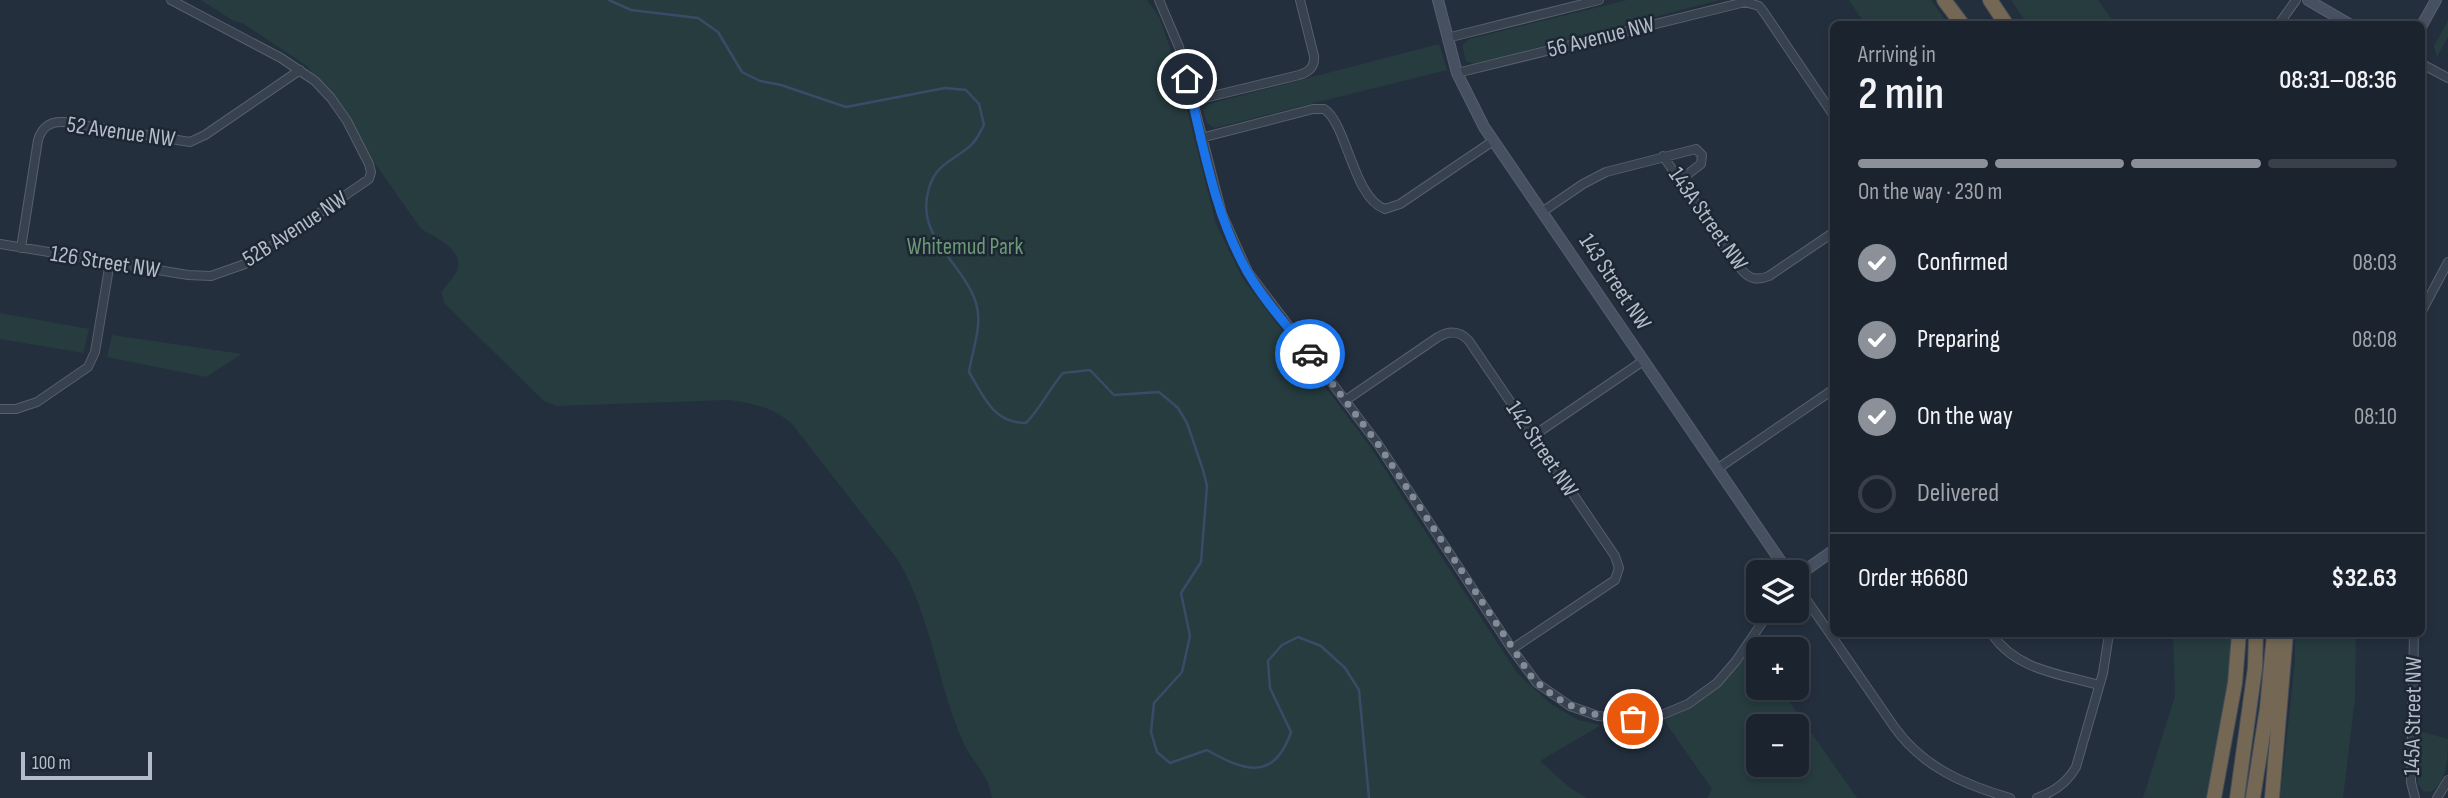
<!DOCTYPE html>
<meta charset="utf-8">
<style>
:root{--surface:#1b232e;--page:#282f3a;--text:#f1f3f6;--muted:#a0a4aa;--line:#39404a;--accent:#8c9099}
body{margin:0;font-family:"Sofia Sans Condensed",sans-serif;background:var(--page);color:var(--text);height:100vh;display:flex;flex-direction:column;font-size:26px;white-space:nowrap}
*{box-sizing:border-box;margin:0}
p{font-size:23px;color:var(--muted)}
.icon{flex:none;width:38px;height:38px;fill:none;stroke:currentColor;stroke-width:2;stroke-linecap:round;stroke-linejoin:round}
.map{position:relative;flex:1;overflow:hidden}
.panel{position:absolute;left:1830px;top:21px;width:595px;height:616px;display:flex;flex-direction:column;background:var(--surface);border-radius:10px;box-shadow:0 4px 10px #0003,0 0 0 2px var(--line)}
.panel>*{flex:none}
.tools{position:absolute;left:1746px;top:560px;display:grid;gap:14px}
.tools a{display:grid;place-items:center;width:63px;height:63px;border-radius:10px;background:var(--surface);box-shadow:0 4px 10px #0003,0 0 0 2px var(--line);font-size:35px}
.scale{position:absolute;left:21px;bottom:18px;width:131px;box-sizing:border-box;padding-left:7px;border:4px solid #b4bcc9;border-top:0;font-size:19px;line-height:24px;white-space:nowrap;color:#b4bcc9;-webkit-text-stroke:5px #1d2633;paint-order:stroke}
.pin{position:absolute;display:grid;place-items:center;width:60px;height:60px;color:#fff;margin:-30px;border:4px solid #fff;border-radius:50%;box-shadow:0 2px 7px #0007}
.courier{position:absolute;display:grid;place-items:center;width:70px;height:70px;margin:-35px;border:5px solid #1a73e8;border-radius:50%;background:#fff;color:#222;box-shadow:0 2px 9px #0007}
.summary em{font-style:normal;font-weight:600}
.summary div{display:flex;flex-direction:column-reverse}
.summary{display:flex;align-items:center;justify-content:space-between;height:119px;padding:0 28px}
h1{font-size:46px;font-weight:600;line-height:52px}
.bar{display:grid;grid-template-columns:repeat(4,1fr);gap:10px 7px;align-content:center;height:84px;padding:0 28px}
.bar i{height:9px;border-radius:5px;background:var(--line)}
.bar .current{background:var(--accent)}
.bar p{grid-column:span 4}
.line{display:flex;align-items:center;gap:18px;padding:0 28px;border-top:2px solid var(--line)}
.line div{flex:1}
ol{padding:0 28px;list-style:none}
li{display:flex;align-items:center;gap:21px;height:77px}
li p{margin-inline-start:auto}
li .icon{padding:7px;border-radius:50%;background:var(--accent);color:#fff;stroke-width:4}
li:last-child{color:var(--muted)}
li i{width:38px;height:38px;border:4px solid var(--line);border-radius:50%}
.map>svg:first-child{display:block}
.green{fill:#263c3f;fill-rule:evenodd}
.lines{fill:none;stroke-linecap:round;stroke-linejoin:round}
.stream{stroke:#394c67;stroke-width:2.5}
.street-casing{stroke:#565f6c;stroke-width:10}
.secondary-casing{stroke:#565f6c;stroke-width:12}
.highway-casing{stroke:#434c59;stroke-width:16}
.street{stroke:#38414e;stroke-width:8}
.secondary{stroke:#465061;stroke-width:10}
.highway{stroke:#746855;stroke-width:14}
.done{stroke:#828b98;stroke-width:7;stroke-dasharray:0 12.6}
.route{stroke:#1a73e8;stroke-width:9}
.labels{text-anchor:middle;dominant-baseline:central;stroke-width:5;stroke-linejoin:round;paint-order:stroke}
.street-label{font-size:23px;fill:#b4bcc9;stroke:#1d2633}
.park-label{font-size:23px;fill:#6b9a76;stroke:#1d2633}
</style>
<div class="map">
<svg width="2448" height="798" viewBox="0 0 2448 798">
<rect width="100%" height="100%" fill="#242f3e"/>
<!-- green -->
<path class="green" d="M201,0H1147L1159,17L1175,62L1216,224L1243,279L1369,445L1517,673L1551,704L1578,720L1601,725L1540,761L1570,788L1587,798H992C988,773 973,763 963,742C937,682 931,616 898,560L792,424C774,408 753,403 729,400L556,406L544,401L445,304L441,293C445,286 451,281 455,274C469,252 436,238 421,229L307,66L244,24L232,20Z
M1627,0H1719L1474,64L1466,61L1462,45L1469,39Z
M1849,0H1931L1948,24H1865Z
M2011,0H2098L2115,24H2027Z
M2448,20V37L2437,57L2434,46Z
M1439,44L1447,70L1214,128L1207,123L1203,110L1209,104Z
M0,313L89,329L83,353L0,339Z
M112,335L242,354L206,377L107,357Z
M2173,634H2231L2228,678L2207,798H2143L2175,696Z
M2295,634H2356L2355,698L2343,798H2280L2295,661Z
M1752,648L1759,657V688H1780L1857,798H1707L1712,789L1663,719L1705,698ZM1759,726H1797V765H1759Z
M2419,731L2448,739C2448,758 2448,780 2431,792L2423,791L2418,784Z"/>
<g class="lines">
<!-- stream -->
<path class="stream" d="M609,0L631,10L698,18L718,32L742,72L760,81L781,85L846,107L945,88L966,90L979,104L984,125C981,130 978,138 973,143C957,160 937,161 929,188C914,237 963,262 976,303C983,325 972,351 969,372C984,397 993,423 1026,423C1041,408 1049,389 1063,373L1090,370L1114,395L1159,392L1178,408L1187,423L1203,470L1207,486L1201,562L1181,593L1190,636L1182,672L1154,703L1151,732L1157,752L1170,763L1207,750C1244,771 1274,782 1291,732L1270,688L1268,661L1282,645L1298,637L1321,646L1345,668L1359,690L1369,798"/>
<defs>
<path id="street" d="M1159,0L1179,47L1222,214L1248,272L1378,444L1512,649L1537,683L1570,706L1598,716L1633,719L1664,714L1688,704L1717,683L1736,661L1770,611
M2279,24L2296,0
M1447,38L1599,0
M2422,64L2448,78
M1457,73L1745,2L1759,6L1763,11L1834,116
M1192,101L1299,75C1309,72 1315,67 1314,56L1300,0
M1201,138L1313,109H1324C1347,123 1353,198 1385,209L1400,204L1493,141
M1663,156L1741,269C1749,279 1757,281 1769,276L1834,232
M1542,212L1583,184L1606,172L1696,149L1702,155L1701,164L1680,180
M0,244L188,275L211,276L245,264L369,179L371,172L369,164L347,121L331,98L315,81L281,58L171,0
M21,248L38,140C42,127 50,121 64,122L190,142L205,135L300,70
M2422,311L2448,262
M1346,400L1438,337C1450,330 1460,331 1469,341L1615,556L1619,568L1615,580L1512,649
M0,409H16L37,402L88,367L95,352L110,262
M1533,436L1643,361
M1717,469L1834,389
M1797,586L1895,728C1923,767 1965,785 2010,798
M1992,634C2016,670 2060,674 2099,685
M2414,634L2411,782L2415,798
M2037,798C2054,792 2067,783 2076,767L2103,673L2109,634
M2437,798L2448,780"/>
<path id="secondary" d="M1438,0L1457,73L1484,127L1788,572
M2308,0L2349,24
M2422,25L2436,0
M1797,576L1834,550"/>
<path id="highway" d="M1944,0L1962,24
M1990,0L2006,24
M2214,798L2235,683L2239,634
M2237,798L2255,668L2256,634
M2253,798L2267,708L2274,634
M2272,798L2286,634"/>
</defs>
<!-- street casing -->
<use href="#street" class="street-casing"/>
<!-- secondary casing -->
<use href="#secondary" class="secondary-casing"/>
<!-- highway casing -->
<use href="#highway" class="highway-casing"/>
<!-- street -->
<use href="#street" class="street"/>
<!-- secondary -->
<use href="#secondary" class="secondary"/>
<!-- highway -->
<use href="#highway" class="highway"/>
</g>
<g class="lines">
<!-- done -->
<path class="done" d="M1310,354L1378,444L1531,676C1558,705 1594,719 1633,719"/>
<!-- route -->
<path class="route" d="M1187,79C1203,144 1214,214 1248,273C1265,302 1289,328 1310,354"/>
</g>
<g class="labels">
<!-- street labels -->
<g class="street-label">
<text transform="translate(1601 37) rotate(-14)">56 Avenue NW</text>
<text transform="translate(121 132) rotate(8)">52 Avenue NW</text>
<text transform="translate(1708 219) rotate(55)">143A Street NW</text>
<text transform="translate(295 229) rotate(-33)">52B Avenue NW</text>
<text transform="translate(105 262) rotate(9)">126 Street NW</text>
<text transform="translate(1615 282) rotate(56)">143 Street NW</text>
<text transform="translate(1542 449) rotate(56)">142 Street NW</text>
<text transform="translate(2413 716) rotate(-89)">145A Street NW</text>
</g>
<!-- park labels -->
<g class="park-label">
<text x="965" y="247">Whitemud Park</text>
</g>
</g>
</svg>
<div class="tools">
<a><svg class="icon" aria-label="layers" viewBox="0 0 24 24"><path d="M12 4l9 5-9 5-9-5zM3 14l9 5 9-5"/></svg></a>
<a>+</a>
<a>−</a>
</div>
<div class="scale">100 m</div>
<div class="pin" style="left:1633px;top:719px;background:#ea580c"><svg class="icon" aria-label="bag" viewBox="0 0 24 24"><path d="M5 8h14l-1 12H6zM9 8a3 3 0 0 1 6 0"/></svg></div>
<div class="pin" style="left:1187px;top:79px;background:#1f2937"><svg class="icon" aria-label="home" viewBox="0 0 24 24"><path d="M3 11l9-7 9 7M6 9v11h12V9"/></svg></div>
<div class="courier" style="left:1310px;top:354px"><svg class="icon" aria-label="car" viewBox="0 0 24 24"><path d="M5 17H2v-5l4-1 3-4h7l3 4 3 1v5h-3M9 17h6M6 11h13"/><circle cx="7" cy="17" r="2"/><circle cx="17" cy="17" r="2"/></svg></div>
<section class="panel">
<div class="summary"><div><h1>2 min</h1><p>Arriving in</p></div><em>08:31–08:36</em></div>
<div class="bar"><i class="current"></i><i class="current"></i><i class="current"></i><i></i><p>On the way · 230 m</p></div>
<ol>
<li><svg class="icon" aria-label="check" viewBox="0 0 24 24"><path d="M5 12l5 5 9-10"/></svg>Confirmed<p>08:03</p></li>
<li><svg class="icon" aria-label="check" viewBox="0 0 24 24"><path d="M5 12l5 5 9-10"/></svg>Preparing<p>08:08</p></li>
<li><svg class="icon" aria-label="check" viewBox="0 0 24 24"><path d="M5 12l5 5 9-10"/></svg>On the way<p>08:10</p></li>
<li><i></i>Delivered</li>
</ol>
<div class="line" style="height:91px"><div>Order #6680</div><b>$32.63</b></div>
</section>
</div>
